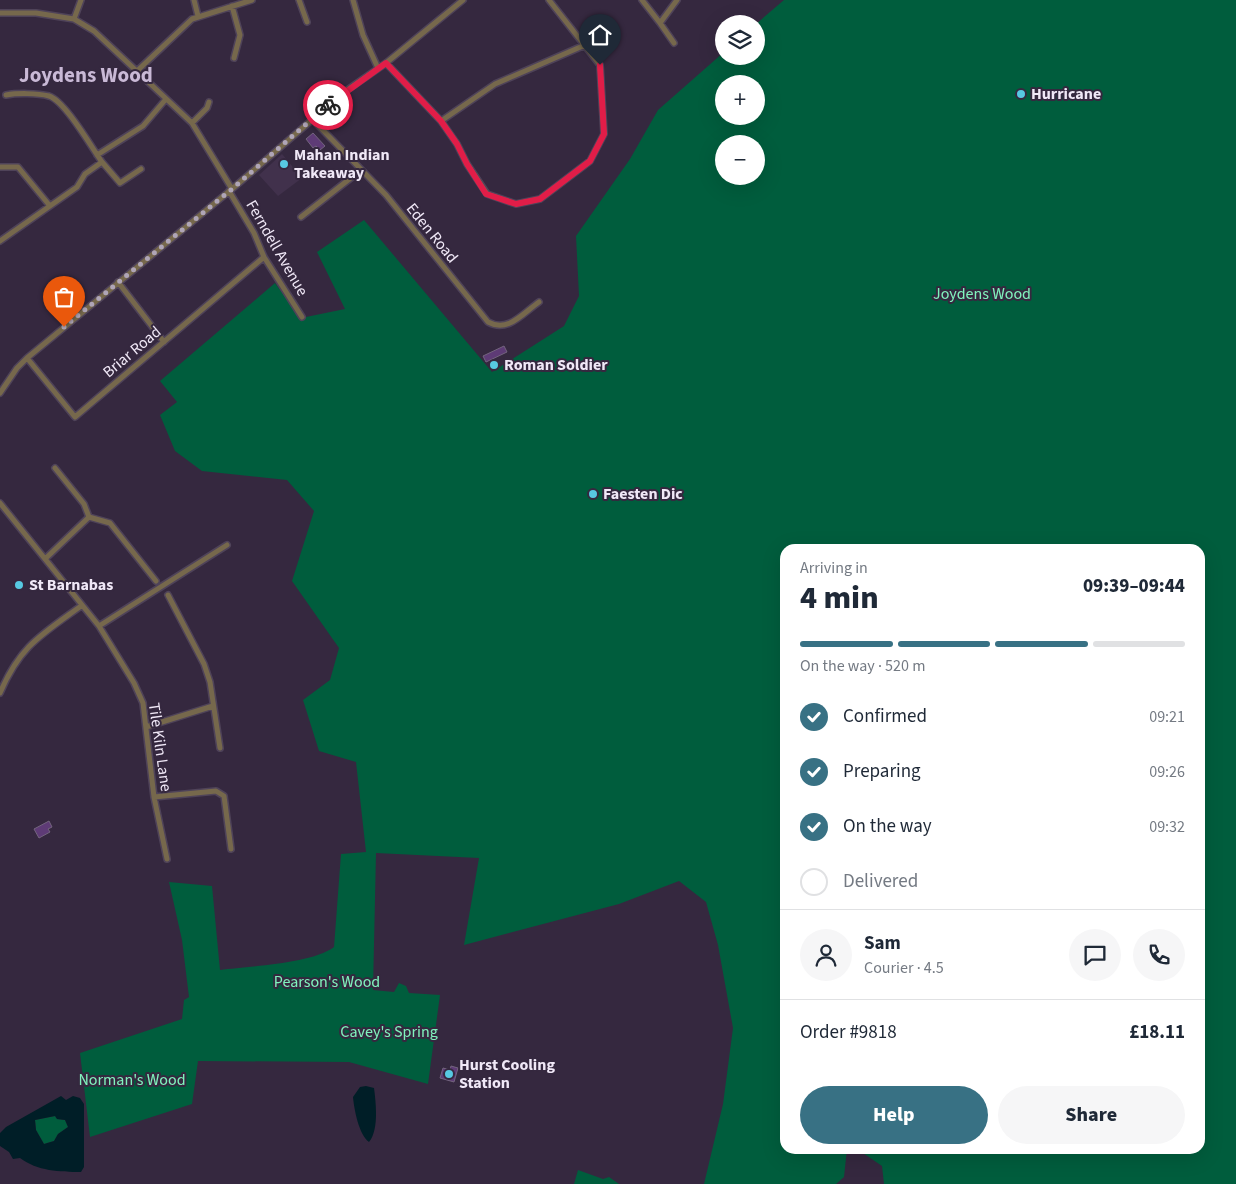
<!DOCTYPE html>
<meta charset="utf-8">
<style>
:root{--surface:#fff;--page:#f6f6f7;--text:#1f2937;--muted:#747a83;--line:#e0e1e3;--accent:#387184}
body{margin:0;font-family:"Source Sans 3",sans-serif;background:var(--page);color:var(--text);height:100vh;display:flex;flex-direction:column;font-size:19px;white-space:nowrap}
*{box-sizing:border-box;margin:0}
p{font-size:16px;color:var(--muted)}
.icon{flex:none;width:28px;height:28px;fill:none;stroke:currentColor;stroke-width:2;stroke-linecap:round;stroke-linejoin:round}
.map{position:relative;flex:1;overflow:hidden}
.sheet{position:absolute;left:780px;top:544px;width:425px;height:610px;display:flex;flex-direction:column;background:var(--surface);border-radius:15px;box-shadow:0 5px 20px #0002}
.sheet>*{flex:none}
.controls{position:absolute;left:715px;top:15px;display:grid;gap:10px}
.controls a{display:grid;place-items:center;width:50px;height:50px;border-radius:50%;background:var(--surface);box-shadow:0 5px 20px #0002;font-size:25px}
.pin{position:absolute;display:grid;place-items:center;width:42px;height:42px;color:#fff;margin:-51px -21px;border-radius:50% 50% 50% 0;rotate:-45deg;box-shadow:0 0 5px #0007}
.pin .icon{rotate:45deg}
.courier{position:absolute;display:grid;place-items:center;width:50px;height:50px;margin:-25px;border:4px solid #e11d48;border-radius:50%;background:#fff;color:#222;box-shadow:0 1px 6px #0007}
.overview em{font-style:normal;font-weight:800}
.overview div{display:flex;flex-direction:column-reverse}
.overview{display:flex;align-items:center;justify-content:space-between;height:85px;padding:0 20px}
h1{font-size:32px;font-weight:800;line-height:38px}
.bar{display:grid;grid-template-columns:repeat(4,1fr);gap:8px 5px;align-content:center;height:60px;padding:0 20px}
.bar i{height:6px;border-radius:4px;background:var(--line)}
.bar .selected{background:var(--accent)}
.bar p{grid-column:span 4}
.line{display:flex;align-items:center;gap:12px;padding:0 20px;border-top:1px solid var(--line)}
.line div{flex:1}
.round{display:grid;place-items:center;flex:none;width:52px;height:52px;border-radius:26px;background:var(--page)}
ol{padding:0 20px;list-style:none}
li{display:flex;align-items:center;gap:15px;height:55px}
li p{margin-inline-start:auto}
li .icon{padding:5px;border-radius:50%;background:var(--accent);color:#fff;stroke-width:4}
li:last-child{color:var(--muted)}
li i{width:28px;height:28px;border:2px solid var(--line);border-radius:50%}
.button{display:flex;gap:10px;margin-top:auto;padding:10px 20px}
.button a{flex:1;height:58px;border-radius:30px;background:var(--accent);color:#fff;font-size:20px;font-weight:800;line-height:58px;text-align:center}
.button a+a{background:var(--page);color:var(--text)}
.map>svg:first-child{display:block}
.built{fill:#41314c}
.green{fill:#005d3d;fill-rule:evenodd}
.water{fill:#001e27;fill-rule:evenodd}
.building{fill:#5e3b76;stroke:#73647e}
.lines{fill:none;stroke-linecap:round;stroke-linejoin:round}
.minor-casing{stroke:#4f4359;stroke-width:8}
.minor{stroke:#76684c;stroke-width:5}
.done{stroke:#afa5b7;stroke-width:5;stroke-dasharray:0 9}
.route{stroke:#e11d48;stroke-width:6}
.poi-dot{fill:#57c9e2;stroke:#35283f;stroke-width:2}
.labels{text-anchor:middle;dominant-baseline:central;stroke-width:4;stroke-linejoin:round;paint-order:stroke}
.poi-label{font-size:16px;font-weight:bold;fill:#f0e8f7;stroke:#35283f;text-anchor:start}
.street-label{font-size:16px;fill:#f0e8f7;stroke:#35283f}
.park-label{font-size:16px;fill:#80f3bd;stroke:#35283f}
.district-label{font-size:21px;font-weight:bold;fill:#c9b9d6;stroke:#35283f}
</style>
<div class="map">
<svg width="1236" height="1184" viewBox="0 0 1236 1184">
<rect width="100%" height="100%" fill="#35283f"/>
<!-- built -->
<path class="built" d="M282,154L302,178L278,196L259,175Z"/>
<!-- green -->
<path class="green" d="M784,0H1236V1184H884L882,1166L857,1149H1200V549H785V1149H847L844,1177L836,1184H704L723,1104L733,1028L718,945L706,902L679,881L619,904L464,945L479,858L376,853L373,990L394,992L399,983L406,986L409,993L440,995L428,1084L349,1062L198,1061L192,1104L90,1137L80,1053L182,1019L184,1000L189,997L182,940L169,882L212,886L220,970C250,966 311,964 334,947L341,854L366,852L356,762L319,751L303,700L330,680L339,648L292,581L314,511L287,480L202,471L175,451L160,415L177,402L160,381L275,283L301,318L345,309L317,252L364,220L492,372L564,326L579,296L576,236L630,159L658,110L724,52V56H756V24ZM724,84H756V116H724ZM724,144H756V176H724Z
M55,1116L57,1119L65,1120L68,1127L58,1134L54,1141L44,1144L36,1130L35,1120Z
M578,1170L603,1179L609,1177L619,1184H574Z"/>
<!-- water -->
<path class="water" d="M366,1086L374,1088C376,1103 379,1130 369,1142C359,1135 354,1109 353,1097L360,1087Z
M61,1096L66,1100L73,1096L80,1098L84,1104V1167L81,1172C60,1172 37,1171 20,1158L13,1159L9,1152L0,1146V1133L6,1127ZM55,1116L57,1119L65,1120L68,1127L58,1134L54,1141L44,1144L36,1130L35,1120Z"/>
<!-- building -->
<path class="building" d="M313,133L325,146L320,150L316,146L313,148L306,139Z
M504,346L507,352L486,362L483,356Z
M49,821L52,827L48,829L50,832L39,838L34,829Z
M451,1066L458,1068L454,1082L440,1078L443,1068L450,1070Z"/>
<g class="lines">
<defs>
<path id="minor" d="M194,0L198,16
M299,0L307,22
M353,0L363,35L378,68
M642,0L660,23L677,0
M232,6L240,35L234,58
M0,13H36L74,19L94,31L192,123L232,189
M74,19L81,0
M660,23L674,43
M386,63L441,121L495,84L585,45
M137,71L192,19L252,0
M6,95C17,93 37,93 49,96C65,101 92,148 102,162
M312,119L386,195L488,322C508,333 522,314 539,302
M441,121L457,144L467,164L487,194L516,204L540,199L590,161L604,134L600,65L549,0
M192,123L207,108L209,102
M97,155L143,126L166,99
M0,167H18L50,206
M229,191L254,233L264,257L302,317
M301,217L361,170
M0,241L77,187L85,174L102,162L120,183L141,169
M118,282L164,342
M27,358L75,417L264,257
M0,393L17,368L27,358L232,189L343,93L386,63L463,0
M55,468L84,504L89,517
M0,503L99,626L134,683L143,703L154,797L167,859
M89,517L110,523L156,581
M45,559L89,517
M168,595L204,664L210,682L220,748
M99,626L227,545
M0,693C20,646 41,635 81,606
M146,727L213,706
M154,797L216,791L224,796L231,849"/>
</defs>
<!-- minor casing -->
<use href="#minor" class="minor-casing"/>
<!-- minor -->
<use href="#minor" class="minor"/>
</g>
<g class="lines">
<!-- done -->
<path class="done" d="M64,327L232,189L328,105"/>
<!-- route -->
<path class="route" d="M328,105L386,63L441,121L457,144L467,164L486,194L516,204L540,199L590,161L604,134L600,65"/>
</g>
<!-- markers -->
<g class="poi-dot">
<circle cx="1021" cy="94" r="5"/>
<circle cx="284" cy="164" r="5"/>
<circle cx="494" cy="365" r="5"/>
<circle cx="593" cy="494" r="5"/>
<circle cx="19" cy="585" r="5"/>
<circle cx="449" cy="1074" r="5"/>
</g>
<g class="labels">
<!-- poi labels -->
<g class="poi-label">
<text x="1031" y="94">Hurricane</text>
<text x="294" y="155">Mahan Indian<tspan x="294" dy="18">Takeaway</tspan></text>
<text x="504" y="365">Roman Soldier</text>
<text x="603" y="494">Faesten Dic</text>
<text x="29" y="585">St Barnabas</text>
<text x="459" y="1065">Hurst Cooling<tspan x="459" dy="18">Station</tspan></text>
</g>
<!-- street labels -->
<g class="street-label">
<text transform="translate(432 233) rotate(51)">Eden Road</text>
<text transform="translate(277 248) rotate(60)">Ferndell Avenue</text>
<text transform="translate(132 352) rotate(-40)">Briar Road</text>
<text transform="translate(160 747) rotate(82)">Tile Kiln Lane</text>
</g>
<!-- park labels -->
<g class="park-label">
<text x="982" y="294">Joydens Wood</text>
<text x="327" y="982">Pearson's Wood</text>
<text x="389" y="1032">Cavey's Spring</text>
<text x="132" y="1080">Norman's Wood</text>
</g>
<!-- district labels -->
<g class="district-label">
<text x="86" y="75">Joydens Wood</text>
</g>
</g>
</svg>
<div class="controls">
<a><svg class="icon" aria-label="layers" viewBox="0 0 24 24"><path d="M12 4l9 5-9 5-9-5zM3 14l9 5 9-5"/></svg></a>
<a>+</a>
<a>−</a>
</div>
<div class="pin" style="left:64px;top:327px;background:#ea580c"><svg class="icon" aria-label="bag" viewBox="0 0 24 24"><path d="M5 8h14l-1 12H6zM9 8a3 3 0 0 1 6 0"/></svg></div>
<div class="pin" style="left:600px;top:65px;background:#1f2937"><svg class="icon" aria-label="home" viewBox="0 0 24 24"><path d="M3 11l9-7 9 7M6 9v11h12V9"/></svg></div>
<div class="courier" style="left:328px;top:105px"><svg class="icon" aria-label="bike" viewBox="0 0 24 24"><circle cx="6" cy="16" r="4"/><circle cx="18" cy="16" r="4"/><path d="M6 16l4-8h5l3 8M10 8l3 8H6M13 5h3"/></svg></div>
<section class="sheet">
<div class="overview"><div><h1>4 min</h1><p>Arriving in</p></div><em>09:39–09:44</em></div>
<div class="bar"><i class="selected"></i><i class="selected"></i><i class="selected"></i><i></i><p>On the way · 520 m</p></div>
<ol>
<li><svg class="icon" aria-label="check" viewBox="0 0 24 24"><path d="M5 12l5 5 9-10"/></svg>Confirmed<p>09:21</p></li>
<li><svg class="icon" aria-label="check" viewBox="0 0 24 24"><path d="M5 12l5 5 9-10"/></svg>Preparing<p>09:26</p></li>
<li><svg class="icon" aria-label="check" viewBox="0 0 24 24"><path d="M5 12l5 5 9-10"/></svg>On the way<p>09:32</p></li>
<li><i></i>Delivered</li>
</ol>
<div class="line" style="height:90px"><a class="round"><svg class="icon" aria-label="person" viewBox="0 0 24 24"><circle cx="12" cy="8" r="4"/><path d="M4 21q1-7 8-7t8 7"/></svg></a><div><b>Sam</b><p>Courier · 4.5</p></div><a class="round"><svg class="icon" aria-label="chat" viewBox="0 0 24 24"><path d="M4 5h16v11H9l-5 4z"/></svg></a><a class="round"><svg class="icon" aria-label="phone" viewBox="0 0 24 24"><path d="M5 4h4l2 5-3 2q2 4 5 5l2-3 5 2v4C11 20 4 13 5 4z"/></svg></a></div>
<div class="line" style="height:65px"><div>Order #9818</div><b>£18.11</b></div>
<div class="button"><a>Help</a><a>Share</a></div>
</section>
</div>
